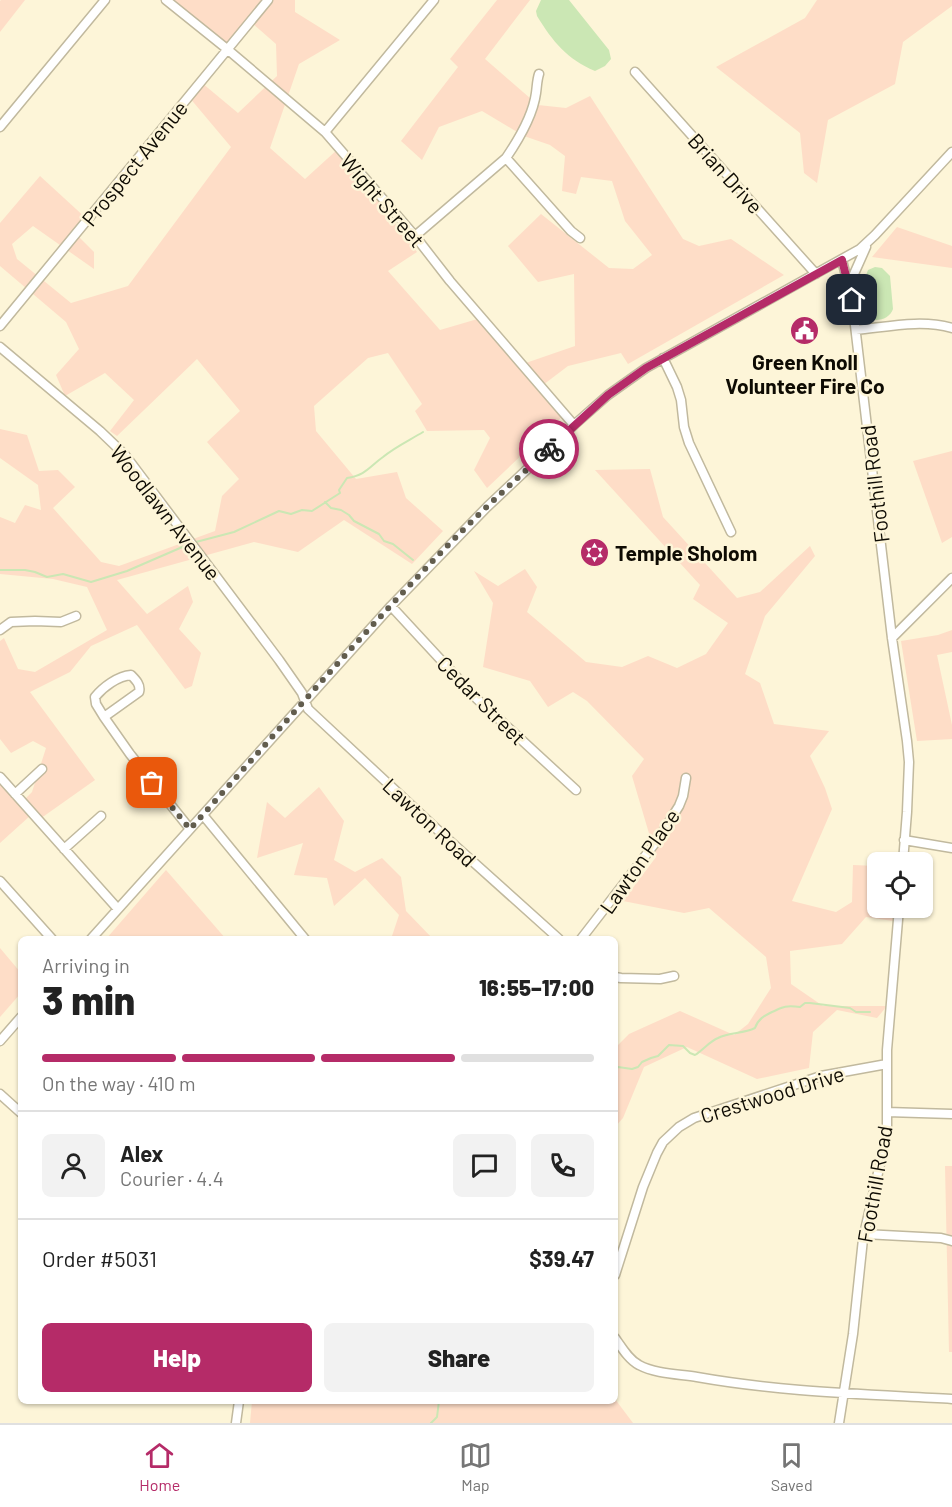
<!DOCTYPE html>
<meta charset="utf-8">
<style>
:root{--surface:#fff;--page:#f2f2f2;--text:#222;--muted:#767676;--line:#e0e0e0;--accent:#b52b68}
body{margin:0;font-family:Barlow,sans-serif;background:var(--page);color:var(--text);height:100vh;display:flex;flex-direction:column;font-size:22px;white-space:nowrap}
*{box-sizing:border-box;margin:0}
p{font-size:20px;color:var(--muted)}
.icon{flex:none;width:33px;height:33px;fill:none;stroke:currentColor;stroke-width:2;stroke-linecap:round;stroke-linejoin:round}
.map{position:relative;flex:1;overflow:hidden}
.details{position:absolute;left:18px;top:936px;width:600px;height:468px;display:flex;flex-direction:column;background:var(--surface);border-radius:9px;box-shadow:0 2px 4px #0004}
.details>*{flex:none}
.buttons{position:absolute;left:867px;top:852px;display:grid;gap:12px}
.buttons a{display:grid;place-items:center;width:66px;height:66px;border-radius:9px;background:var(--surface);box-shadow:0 2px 4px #0004;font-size:30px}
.pin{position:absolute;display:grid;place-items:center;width:51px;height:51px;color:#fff;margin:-26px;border-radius:12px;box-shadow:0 3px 9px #0006}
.courier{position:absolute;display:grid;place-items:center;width:60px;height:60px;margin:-30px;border:4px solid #b52b68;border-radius:50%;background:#fff;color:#222;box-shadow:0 2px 8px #0007}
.summary em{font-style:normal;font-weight:800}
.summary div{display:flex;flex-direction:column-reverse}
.summary{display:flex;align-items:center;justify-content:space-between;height:102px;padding:0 24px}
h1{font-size:39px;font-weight:800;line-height:45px}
.bar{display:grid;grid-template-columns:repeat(4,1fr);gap:9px 6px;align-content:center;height:72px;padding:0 24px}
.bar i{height:8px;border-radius:4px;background:var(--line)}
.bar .selected{background:var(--accent)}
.bar p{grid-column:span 4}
.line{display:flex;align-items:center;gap:15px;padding:0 24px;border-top:2px solid var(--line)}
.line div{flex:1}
.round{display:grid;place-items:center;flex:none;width:63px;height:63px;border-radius:9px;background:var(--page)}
.action{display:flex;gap:12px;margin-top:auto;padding:12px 24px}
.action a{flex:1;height:69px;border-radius:9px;background:var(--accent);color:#fff;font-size:24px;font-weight:800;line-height:69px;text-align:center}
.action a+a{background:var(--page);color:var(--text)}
.dock{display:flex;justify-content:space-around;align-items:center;height:84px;border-top:2px solid var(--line);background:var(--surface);font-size:16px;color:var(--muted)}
.dock a{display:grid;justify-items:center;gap:3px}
.dock .selected{color:var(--accent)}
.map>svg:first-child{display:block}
.green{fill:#feddc7}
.water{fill:#cbe7b4}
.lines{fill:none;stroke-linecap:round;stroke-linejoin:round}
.stream{stroke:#cbe7b4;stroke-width:2}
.minor-casing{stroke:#c1b99e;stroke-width:11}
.minor{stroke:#fff;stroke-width:8}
.done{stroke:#625d4e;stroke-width:6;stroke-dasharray:0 10.8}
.route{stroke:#b52b68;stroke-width:8}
.labels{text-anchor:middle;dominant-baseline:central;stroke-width:5;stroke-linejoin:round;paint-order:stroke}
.street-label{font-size:21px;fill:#0e0b03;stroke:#fdf5d8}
.poi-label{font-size:21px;font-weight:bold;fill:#0e0b03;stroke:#fdf5d8}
</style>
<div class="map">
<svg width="952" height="1423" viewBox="0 0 952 1423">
<rect width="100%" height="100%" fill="#fdf5d8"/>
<!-- green -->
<path class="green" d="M1,0H25L0,32V1Z
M168,0H295V12L340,40L299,64L270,148L305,179L338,149L345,156L417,252L388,271L440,330L481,318L520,365L575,346L574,274L538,282L508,246L541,214L609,268L633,269L652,255L625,221L612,181L581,177L576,194L562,191L565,156L550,145L524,136L482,111L439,127L422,160L401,141L458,67L450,59L497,0H530L485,59L538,105L566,108L590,96L683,239L699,246L731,239L784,275L628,364L621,353L568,366L539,388L564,415L487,488L474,470L490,438L484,430L427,431L415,411L422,404L388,353L368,358L314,406L316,431L356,479L397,472L406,498L443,531L412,564L344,520L298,552L254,542L117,580L147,614L188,586L193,602L179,629L201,653L192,686L185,689L137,625L91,646L70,672L30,692L95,780L37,821L31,815L0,843V780L21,803L32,792L46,748L33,741L11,753L0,739V641L4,638L18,669L35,672L107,630L87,587L53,579L0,574V517L15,523L25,505L41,510L38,485L0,458V429L27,435L39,471L58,470L75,487L53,508L101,562L119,566L215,531L222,496L239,479L207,442L240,411L197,359L117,436L110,431L134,400L105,373L65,396L56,375L79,349L66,322L0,266V223L40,176L88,220L76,234L94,252V269L33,226L12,244L17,259L71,303L128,286L231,147L189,97L202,83L238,113L277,76L276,44L252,23L228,52Z
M817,0H952V6L903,42L895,84L828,120L817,183L804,173L800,133L716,67L805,18Z
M897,227L952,246V268L872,257Z
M952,451V537L942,543L913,461Z
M650,469L663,517L737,598L760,592L810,546L815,556L765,616L745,674L760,683L774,724L829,731L810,756L825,788L832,809L792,901L836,912L852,902L853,865L877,866L878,908H894L893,921L866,917L842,944L790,951L791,984L823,1006H887L877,1018L837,1010L813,1032L809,1068L757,1079L687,1047L644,1067L623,1118L615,1127V1048L629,1034L680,1011L734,1035L748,1024L771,988L766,957L709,908L684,913L623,901L656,857L632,776L644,759L587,701L573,692L548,707L530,681L483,667L493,603L474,571L498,586L525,569L537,587L527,612L586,662L622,667L648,656L677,668L706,654L728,623L693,599L700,585L595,470Z
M952,630V652L937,655L952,725V739L917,741L901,641L938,635Z
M319,787L344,821L334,860L355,872L382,858L401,877L406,911L433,939H391L399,915L365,878L334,906L327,878L294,875L303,843L257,858L267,802L285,818Z
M166,870L226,939H106Z
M0,948L21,973V993L0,1017Z
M945,1166H952V1352H949Z
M615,1399L633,1423H250L252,1401H615Z"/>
<!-- water -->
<path class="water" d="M541,0H569L609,50L611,59L605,66L595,71C567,59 553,42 537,16L536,11Z
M875,267L882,268L890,276L893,309C889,321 871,324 863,314V283L868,270Z"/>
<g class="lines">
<!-- stream -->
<path class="stream" d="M325,502L331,508L341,510L349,515L354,521L379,534L384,541L393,544L413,560
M196,542L234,532L279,511L291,514L302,510L312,511L340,493L339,490L347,478C366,475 369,467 383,457C395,447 410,440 423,432
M0,570H25L35,572L47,577L63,574L91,582L127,571L187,545
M615,1069L618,1067L632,1069L638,1067L642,1062L651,1058L658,1056L669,1045L683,1046L690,1053L695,1055C703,1050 710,1041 718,1038C730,1032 743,1034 755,1028C758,1019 764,1016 772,1012C775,1011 778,1009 781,1008C787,1005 794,1006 800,1007L805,1003H810L850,1008L856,1012H870
M431,1423L437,1417L439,1401"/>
<defs>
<path id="minor" d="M166,0L227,49L325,132L415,236L450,281L574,425
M635,72L816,274
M0,127L105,0
M325,132L434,0
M506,158L571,231L580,238
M415,236L506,158C519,139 533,116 536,93C537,86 537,80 539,74
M842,260L852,300L892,638L907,741L909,762L907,812L903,862
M852,291L854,274L866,247
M0,326L268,0
M856,330C887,327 921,319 952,328
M0,347L100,431L125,455L279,660L302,693L308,709L441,833L559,939
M663,358L677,387L681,400L684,427L689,443L731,532
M391,606L477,699L576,790
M0,630L11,622L35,621L61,622L76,616
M892,638L952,578
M131,675C136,680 141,685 139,692L104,717L96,704L95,697C103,687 118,676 131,675Z
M104,717L130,754L190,829
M0,777L118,909
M15,794L42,769
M203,815L305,939
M904,840L952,848
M64,849L101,816
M0,881L52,939
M91,939L391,606L487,507L574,425L608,395L646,368L860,249L875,235L952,152
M581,939L659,838L679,806L683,796L686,778
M615,977L621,978L660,979L674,976
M0,1041L21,1017
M0,1094L21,1113
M887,1112L952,1114
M864,1234L941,1238L952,1241
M615,1275L643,1187L657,1153L663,1142L679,1127L694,1118L821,1076L887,1064
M615,1338C622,1348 629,1360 639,1365C656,1374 679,1374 697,1377C781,1392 867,1394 952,1399
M236,1423L239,1401
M839,1423L853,1334L863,1239L885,1142L887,1127V1050L899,908"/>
</defs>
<!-- minor casing -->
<use href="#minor" class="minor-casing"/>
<!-- minor -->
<use href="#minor" class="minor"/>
</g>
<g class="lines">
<!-- done -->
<path class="done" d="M152,783L190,829C280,729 368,626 463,530C491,502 520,476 549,449"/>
<!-- route -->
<path class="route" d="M549,449L608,395L646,368L842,260L852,300"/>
</g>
<!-- icons -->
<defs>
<symbol id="civic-disc" viewBox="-11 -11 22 22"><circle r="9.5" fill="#b52b68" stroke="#fdf5d8"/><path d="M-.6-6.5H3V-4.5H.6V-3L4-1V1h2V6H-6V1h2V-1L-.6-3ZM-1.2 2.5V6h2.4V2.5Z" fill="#fff"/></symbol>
<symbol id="synagogue-disc" viewBox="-11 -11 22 22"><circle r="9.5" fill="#b52b68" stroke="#fdf5d8"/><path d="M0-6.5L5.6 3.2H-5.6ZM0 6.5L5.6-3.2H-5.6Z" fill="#fff"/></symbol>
</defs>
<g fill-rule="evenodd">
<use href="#civic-disc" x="788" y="314" width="33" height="33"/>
<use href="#synagogue-disc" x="578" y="536" width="33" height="33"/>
</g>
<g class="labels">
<!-- street labels -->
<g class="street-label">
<text transform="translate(134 163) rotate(-51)">Prospect Avenue</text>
<text transform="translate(726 173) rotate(48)">Brian Drive</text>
<text transform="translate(383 200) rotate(49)">Wight Street</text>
<text transform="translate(874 484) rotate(-97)">Foothill Road</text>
<text transform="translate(166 512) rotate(52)">Woodlawn Avenue</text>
<text transform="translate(482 700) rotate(45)">Cedar Street</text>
<text transform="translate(430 822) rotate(43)">Lawton Road</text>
<text transform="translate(639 861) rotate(-55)">Lawton Place</text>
<text transform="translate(772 1094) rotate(-17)">Crestwood Drive</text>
<text transform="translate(874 1184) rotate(-80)">Foothill Road</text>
</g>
<!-- poi labels -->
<g class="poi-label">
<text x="805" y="361">Green Knoll<tspan x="805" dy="24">Volunteer Fire Co</tspan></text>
<text x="615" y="552" text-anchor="start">Temple Sholom</text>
</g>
</g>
</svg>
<div class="buttons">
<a><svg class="icon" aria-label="locate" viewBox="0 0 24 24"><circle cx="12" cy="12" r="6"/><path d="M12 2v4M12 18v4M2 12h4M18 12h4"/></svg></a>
</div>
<div class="pin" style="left:152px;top:783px;background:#ea580c"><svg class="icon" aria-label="bag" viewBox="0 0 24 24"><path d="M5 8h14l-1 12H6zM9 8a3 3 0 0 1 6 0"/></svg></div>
<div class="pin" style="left:852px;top:300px;background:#1f2937"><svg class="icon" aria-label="home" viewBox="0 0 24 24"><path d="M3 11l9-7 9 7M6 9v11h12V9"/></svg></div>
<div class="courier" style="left:549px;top:449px"><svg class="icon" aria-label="bike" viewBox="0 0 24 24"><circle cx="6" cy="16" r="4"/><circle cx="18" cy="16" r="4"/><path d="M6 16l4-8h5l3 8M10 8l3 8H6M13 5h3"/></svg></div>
<section class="details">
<div class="summary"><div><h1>3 min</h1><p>Arriving in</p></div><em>16:55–17:00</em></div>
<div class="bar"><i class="selected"></i><i class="selected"></i><i class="selected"></i><i></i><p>On the way · 410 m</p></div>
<div class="line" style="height:108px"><a class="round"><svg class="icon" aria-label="person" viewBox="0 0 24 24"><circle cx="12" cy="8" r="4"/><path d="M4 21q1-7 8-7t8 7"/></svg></a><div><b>Alex</b><p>Courier · 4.4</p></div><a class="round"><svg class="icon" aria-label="chat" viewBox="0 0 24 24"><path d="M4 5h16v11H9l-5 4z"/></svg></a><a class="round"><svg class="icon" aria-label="phone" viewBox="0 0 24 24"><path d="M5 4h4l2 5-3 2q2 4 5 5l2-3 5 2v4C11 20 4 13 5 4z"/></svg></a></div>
<div class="line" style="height:78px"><div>Order #5031</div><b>$39.47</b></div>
<div class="action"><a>Help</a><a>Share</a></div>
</section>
</div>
<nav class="dock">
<a class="selected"><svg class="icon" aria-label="home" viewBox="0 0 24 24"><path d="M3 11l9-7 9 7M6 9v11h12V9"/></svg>Home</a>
<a><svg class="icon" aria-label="map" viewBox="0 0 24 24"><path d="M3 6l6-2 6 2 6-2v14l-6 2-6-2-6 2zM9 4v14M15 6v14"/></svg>Map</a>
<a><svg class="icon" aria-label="saved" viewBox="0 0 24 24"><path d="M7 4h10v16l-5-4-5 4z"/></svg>Saved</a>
</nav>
